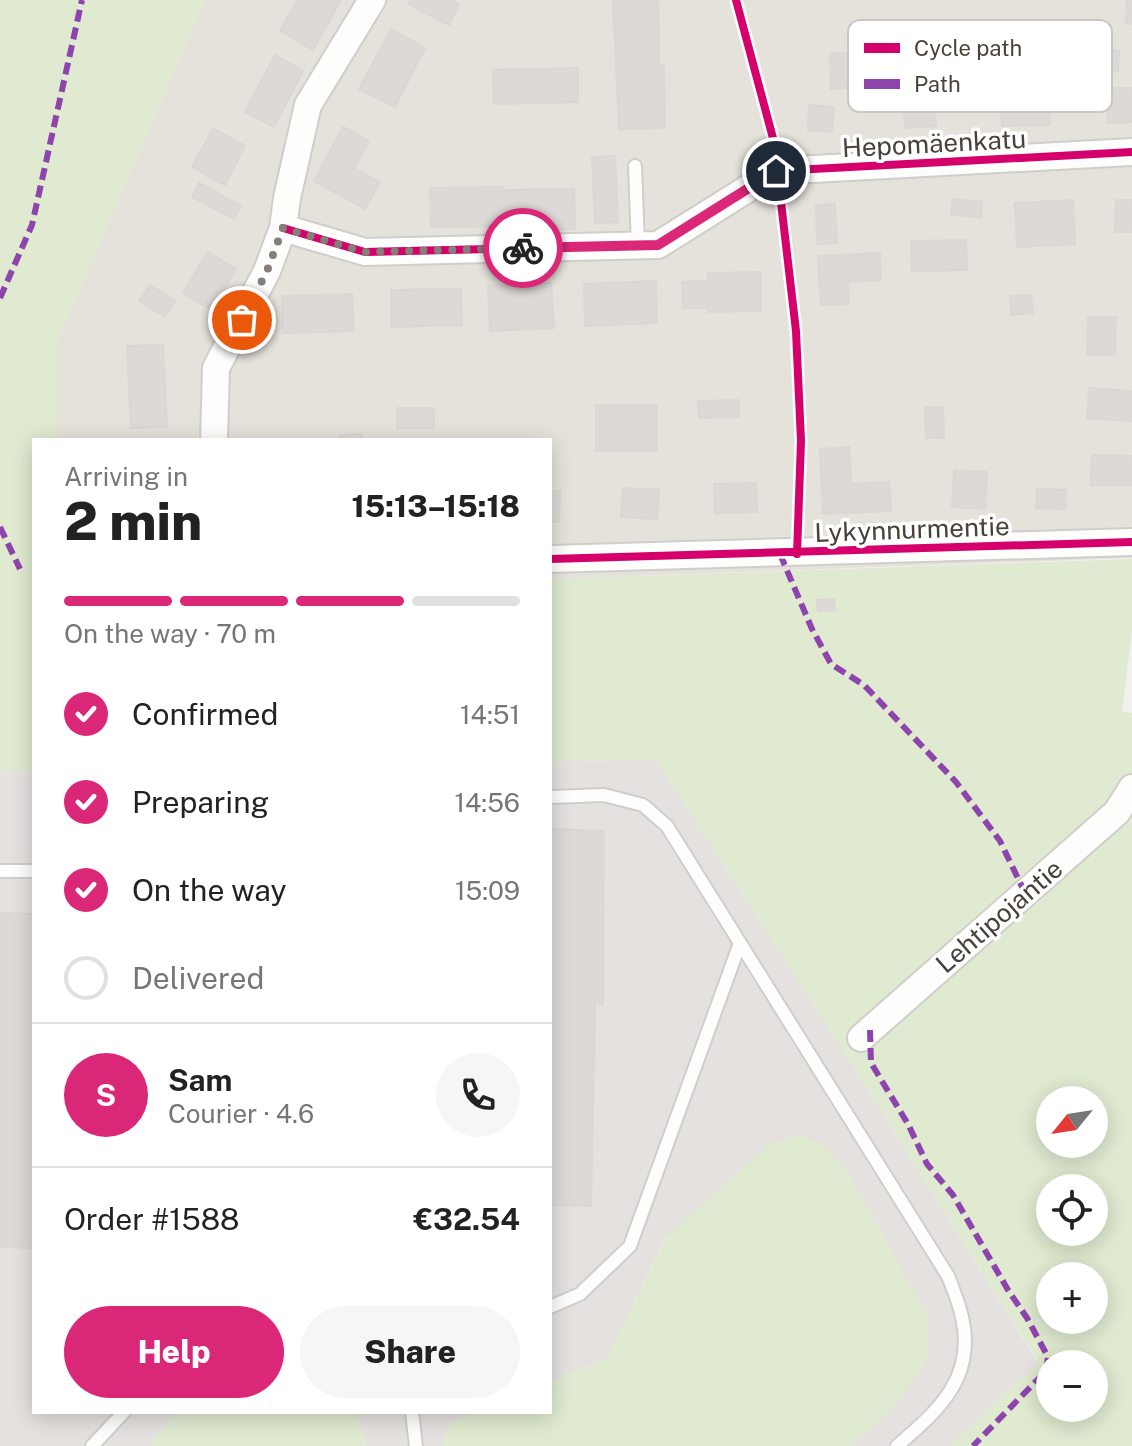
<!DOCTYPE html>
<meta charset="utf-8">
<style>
:root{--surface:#fff;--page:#f6f6f6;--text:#222;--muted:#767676;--line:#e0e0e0;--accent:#db2777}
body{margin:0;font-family:"Public Sans",sans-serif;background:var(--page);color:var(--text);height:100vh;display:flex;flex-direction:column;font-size:30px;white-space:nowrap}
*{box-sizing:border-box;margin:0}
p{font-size:26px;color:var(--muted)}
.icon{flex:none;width:44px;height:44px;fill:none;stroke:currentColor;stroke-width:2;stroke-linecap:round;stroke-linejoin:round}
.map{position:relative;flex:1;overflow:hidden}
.details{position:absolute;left:32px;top:438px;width:520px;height:976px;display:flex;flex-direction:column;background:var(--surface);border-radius:0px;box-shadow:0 4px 20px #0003}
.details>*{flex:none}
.needle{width:52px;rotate:240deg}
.controls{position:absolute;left:1036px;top:1086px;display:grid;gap:16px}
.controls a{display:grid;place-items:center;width:72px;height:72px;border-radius:50%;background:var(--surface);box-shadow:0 4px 20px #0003;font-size:40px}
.pin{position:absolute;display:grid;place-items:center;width:68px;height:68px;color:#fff;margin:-34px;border:4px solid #fff;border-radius:50%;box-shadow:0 2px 8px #0007}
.courier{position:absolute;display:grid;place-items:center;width:80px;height:80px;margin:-40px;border:6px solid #db2777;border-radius:50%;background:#fff;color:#222;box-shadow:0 2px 10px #0007}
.head em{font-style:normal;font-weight:800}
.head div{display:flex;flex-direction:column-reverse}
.head{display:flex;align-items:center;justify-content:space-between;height:136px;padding:0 32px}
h1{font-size:52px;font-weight:800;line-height:60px}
.bar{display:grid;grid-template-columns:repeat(4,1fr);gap:12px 8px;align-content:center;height:96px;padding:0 32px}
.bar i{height:10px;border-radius:6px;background:var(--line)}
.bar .current{background:var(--accent)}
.bar p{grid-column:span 4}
.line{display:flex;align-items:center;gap:20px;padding:0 32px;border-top:2px solid var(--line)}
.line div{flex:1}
.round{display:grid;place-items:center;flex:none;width:84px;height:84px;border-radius:42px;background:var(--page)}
ol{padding:0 32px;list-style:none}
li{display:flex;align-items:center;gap:24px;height:88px}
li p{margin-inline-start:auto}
li .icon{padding:8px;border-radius:50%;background:var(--accent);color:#fff;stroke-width:4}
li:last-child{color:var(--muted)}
li i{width:44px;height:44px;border:4px solid var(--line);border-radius:50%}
.action{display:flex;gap:16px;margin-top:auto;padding:16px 32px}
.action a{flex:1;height:92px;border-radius:48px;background:var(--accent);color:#fff;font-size:32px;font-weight:800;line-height:92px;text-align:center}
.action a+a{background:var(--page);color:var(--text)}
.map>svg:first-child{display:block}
.residential{fill:#e5e2dc}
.industrial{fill:#e4e1de}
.green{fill:#e0ead0;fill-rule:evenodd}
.parking{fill:#e4e1df}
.building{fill:#dcd9d6;stroke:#dad7d4;stroke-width:2}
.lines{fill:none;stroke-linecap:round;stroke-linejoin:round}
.lane-casing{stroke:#d0cecb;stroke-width:16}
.street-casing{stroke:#d0cecb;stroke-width:30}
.lane{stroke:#fdfdfc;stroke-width:12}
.street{stroke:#fdfdfc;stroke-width:26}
.quiet{stroke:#8e44ad;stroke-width:6;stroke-dasharray:12 6;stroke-linecap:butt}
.cycleway-casing{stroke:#fff;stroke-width:13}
.cycleway{stroke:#d6006c;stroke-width:8}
.done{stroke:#847f79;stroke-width:8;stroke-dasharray:0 14.4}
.route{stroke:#db2777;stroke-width:10}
.labels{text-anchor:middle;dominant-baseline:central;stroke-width:7;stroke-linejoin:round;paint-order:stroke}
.street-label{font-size:26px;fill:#48423a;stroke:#fff}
.key{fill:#fff;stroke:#c8c6c4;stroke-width:2}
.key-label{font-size:22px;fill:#48423a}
</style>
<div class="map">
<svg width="1132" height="1446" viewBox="0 0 1132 1446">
<rect width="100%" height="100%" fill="#f2f0ee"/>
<!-- residential -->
<path class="residential" d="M205,0H1132V558L550,579V440H58V340Z"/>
<!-- industrial -->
<path class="industrial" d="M656,760L835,1037L1039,1364L948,1446H851L892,1410L667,1235L607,1358L550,1382V761Z
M0,770H34V1412H178L148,1446H0Z
M356,1412H475L451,1422L443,1446H366Z"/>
<!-- green -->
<path class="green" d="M0,0H205L58,340V440H34V770H0Z
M1132,559V631L1122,711L1132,713V1446H948L1039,1363L835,1037L656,760L550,761V579ZM1050,1100H1094V1144H1050ZM1050,1188H1094V1232H1050ZM1050,1276H1094V1320H1050ZM1050,1364H1094V1408H1050Z
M798,1134L823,1145L846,1168L927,1315V1360L892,1410L851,1446H443L451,1422L475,1412H550V1382L607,1358L667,1236L769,1145Z
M178,1412H356L366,1446H148Z"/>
<!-- parking -->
<path class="parking" d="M0,777H34V844L0,845Z"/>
<!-- building -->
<path class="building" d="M298,0H341L313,50L280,31Z
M411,0H451L459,4L449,25L408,4Z
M613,0H658L659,66H664L665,128L619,129Z
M1127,0H1132V24L1126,23Z
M391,29L425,48L395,107L359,89Z
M1100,49L1119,51L1118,71L1099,70Z
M873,52L875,87L831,89L830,54Z
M275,55L303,71L274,127L245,112Z
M578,68V102L494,104L493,70Z
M1107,88H1132V122L1108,123Z
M934,104L936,126L905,128L904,106Z
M1049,104L1050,125L1002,126L1001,106Z
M809,105L834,107L832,132L808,130Z
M343,127L369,141L354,169L380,182L365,209L314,181Z
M213,128L245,146L225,185L192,167Z
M615,156L618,222L595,223L592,157Z
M199,183L241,206L234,219L192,197Z
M502,187V190L574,189L575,229L502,230V226L431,227L430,188Z
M953,199L982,202L981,217L951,215Z
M1073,200L1075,244L1017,247L1015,203Z
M1116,200H1132V232H1115Z
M835,204L837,243L817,244L816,205Z
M966,240L967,270L912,271L911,241Z
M208,252L236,269L211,310L183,293Z
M880,253L881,280L848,282L849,304L821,305L818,256Z
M761,272V311L708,312V308H683L682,282L708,281V273Z
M656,281L657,323L585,326L584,284Z
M551,283L554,328L490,331L488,286Z
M150,285L175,301L165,317L139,301Z
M461,289L462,325L391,327V290Z
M352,294L354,331L283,333L282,296Z
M1031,295L1033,313L1011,315L1010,296Z
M1088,317H1116L1115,355H1087Z
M163,345L167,427L131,428L127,346Z
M1089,388L1132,391V421L1087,418Z
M739,400V417L699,418L698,401Z
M596,405H657V451H596Z
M925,407H943L944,438H926Z
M397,408H434V428H397Z
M362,434V440H340V435Z
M849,447L851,484L889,482L891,511L823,514L820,449Z
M1092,455L1132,456V485H1091Z
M954,470L987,472L985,509L952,507Z
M756,483L757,512L715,513L714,484Z
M623,488L659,490L657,519L621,517Z
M1037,489L1066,490L1065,509L1036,508Z
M550,491H560L559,522H550Z
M834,599L835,610L818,611L817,600Z
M550,829L604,831L603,1004L595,1003L591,1206L550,1205Z
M0,913L34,914V1248L0,1247Z"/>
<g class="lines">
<defs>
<path id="lane" d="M635,166L638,245
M550,797L604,795L643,805L667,826L948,1276C953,1289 959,1303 962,1317C976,1377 939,1410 897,1446
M0,871H34
M550,1307L580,1294L630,1246L740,943
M412,1412L416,1446
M92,1446L124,1412"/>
<path id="street" d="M283,228L365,252L658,245L776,171L1132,152
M214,440L216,368L267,271L283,228L287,198L308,105L372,0
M550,559L1132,542
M861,1038L1117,812L1132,788"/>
</defs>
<!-- lane casing -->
<use href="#lane" class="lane-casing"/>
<!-- street casing -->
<use href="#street" class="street-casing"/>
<!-- lane -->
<use href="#lane" class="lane"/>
<!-- street -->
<use href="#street" class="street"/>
<!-- quiet -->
<path class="quiet" d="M0,298L32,225L82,0
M0,527L20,569
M780,554L812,629L831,664L864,685L956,782L1000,841L1025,893
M870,1030L871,1063L908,1124L927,1164L953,1195L1008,1290L1027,1318L1048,1357L1046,1371L973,1446"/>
<defs>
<path id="cycleway" d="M736,0L774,142L796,331L801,441L797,554
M283,228L365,252L658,245L776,171L1132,152
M550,559L1132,542"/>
</defs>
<!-- cycleway casing -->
<use href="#cycleway" class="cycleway-casing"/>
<!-- cycleway -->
<use href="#cycleway" class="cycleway"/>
</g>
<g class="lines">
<!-- done -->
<path class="done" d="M242,320L267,271L283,228L365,252L523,248"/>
<!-- route -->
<path class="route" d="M523,248L658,245L776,171"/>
</g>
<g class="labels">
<!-- street labels -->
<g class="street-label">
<text transform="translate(934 143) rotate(-3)">Hepomäenkatu</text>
<text transform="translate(912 529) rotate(-2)">Lykynnurmentie</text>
<text transform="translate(999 916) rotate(-41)">Lehtipojantie</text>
</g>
</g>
<!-- legend -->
<rect x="848" y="20" width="264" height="92" rx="12" class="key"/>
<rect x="864" y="43" width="36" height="10" fill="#d6006c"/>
<rect x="864" y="79" width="36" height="10" fill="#8e44ad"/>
<g class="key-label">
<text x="914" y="56">Cycle path</text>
<text x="914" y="92">Path</text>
</g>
</svg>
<div class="controls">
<a><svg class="needle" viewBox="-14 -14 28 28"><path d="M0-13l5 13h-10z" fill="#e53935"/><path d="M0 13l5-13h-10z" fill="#767676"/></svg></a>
<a><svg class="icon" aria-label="locate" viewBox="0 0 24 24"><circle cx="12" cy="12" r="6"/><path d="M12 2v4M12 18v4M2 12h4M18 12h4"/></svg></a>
<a>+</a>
<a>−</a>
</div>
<div class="pin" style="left:242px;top:320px;background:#ea580c"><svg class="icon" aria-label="bag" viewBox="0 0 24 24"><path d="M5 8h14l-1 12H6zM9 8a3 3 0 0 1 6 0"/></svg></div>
<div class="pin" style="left:776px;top:171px;background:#1f2937"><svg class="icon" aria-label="home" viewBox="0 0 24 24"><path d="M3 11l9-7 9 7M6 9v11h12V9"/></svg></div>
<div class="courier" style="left:523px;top:248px"><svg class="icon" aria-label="bike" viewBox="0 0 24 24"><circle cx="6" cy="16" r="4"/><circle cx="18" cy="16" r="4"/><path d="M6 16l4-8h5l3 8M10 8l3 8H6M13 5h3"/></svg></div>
<section class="details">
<div class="head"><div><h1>2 min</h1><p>Arriving in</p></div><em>15:13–15:18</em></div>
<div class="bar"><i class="current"></i><i class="current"></i><i class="current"></i><i></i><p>On the way · 70 m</p></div>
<ol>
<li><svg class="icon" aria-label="check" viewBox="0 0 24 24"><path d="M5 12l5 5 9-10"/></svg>Confirmed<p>14:51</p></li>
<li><svg class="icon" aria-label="check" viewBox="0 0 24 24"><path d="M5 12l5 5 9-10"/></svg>Preparing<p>14:56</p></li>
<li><svg class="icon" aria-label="check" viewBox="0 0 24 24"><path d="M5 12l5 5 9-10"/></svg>On the way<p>15:09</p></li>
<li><i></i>Delivered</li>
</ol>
<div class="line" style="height:144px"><b class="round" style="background:var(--accent);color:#fff">S</b><div><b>Sam</b><p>Courier · 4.6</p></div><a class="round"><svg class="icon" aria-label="phone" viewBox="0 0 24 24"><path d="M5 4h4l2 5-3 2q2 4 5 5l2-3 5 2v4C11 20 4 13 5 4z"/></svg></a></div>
<div class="line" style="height:104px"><div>Order #1588</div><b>€32.54</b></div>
<div class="action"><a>Help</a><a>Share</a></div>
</section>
</div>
